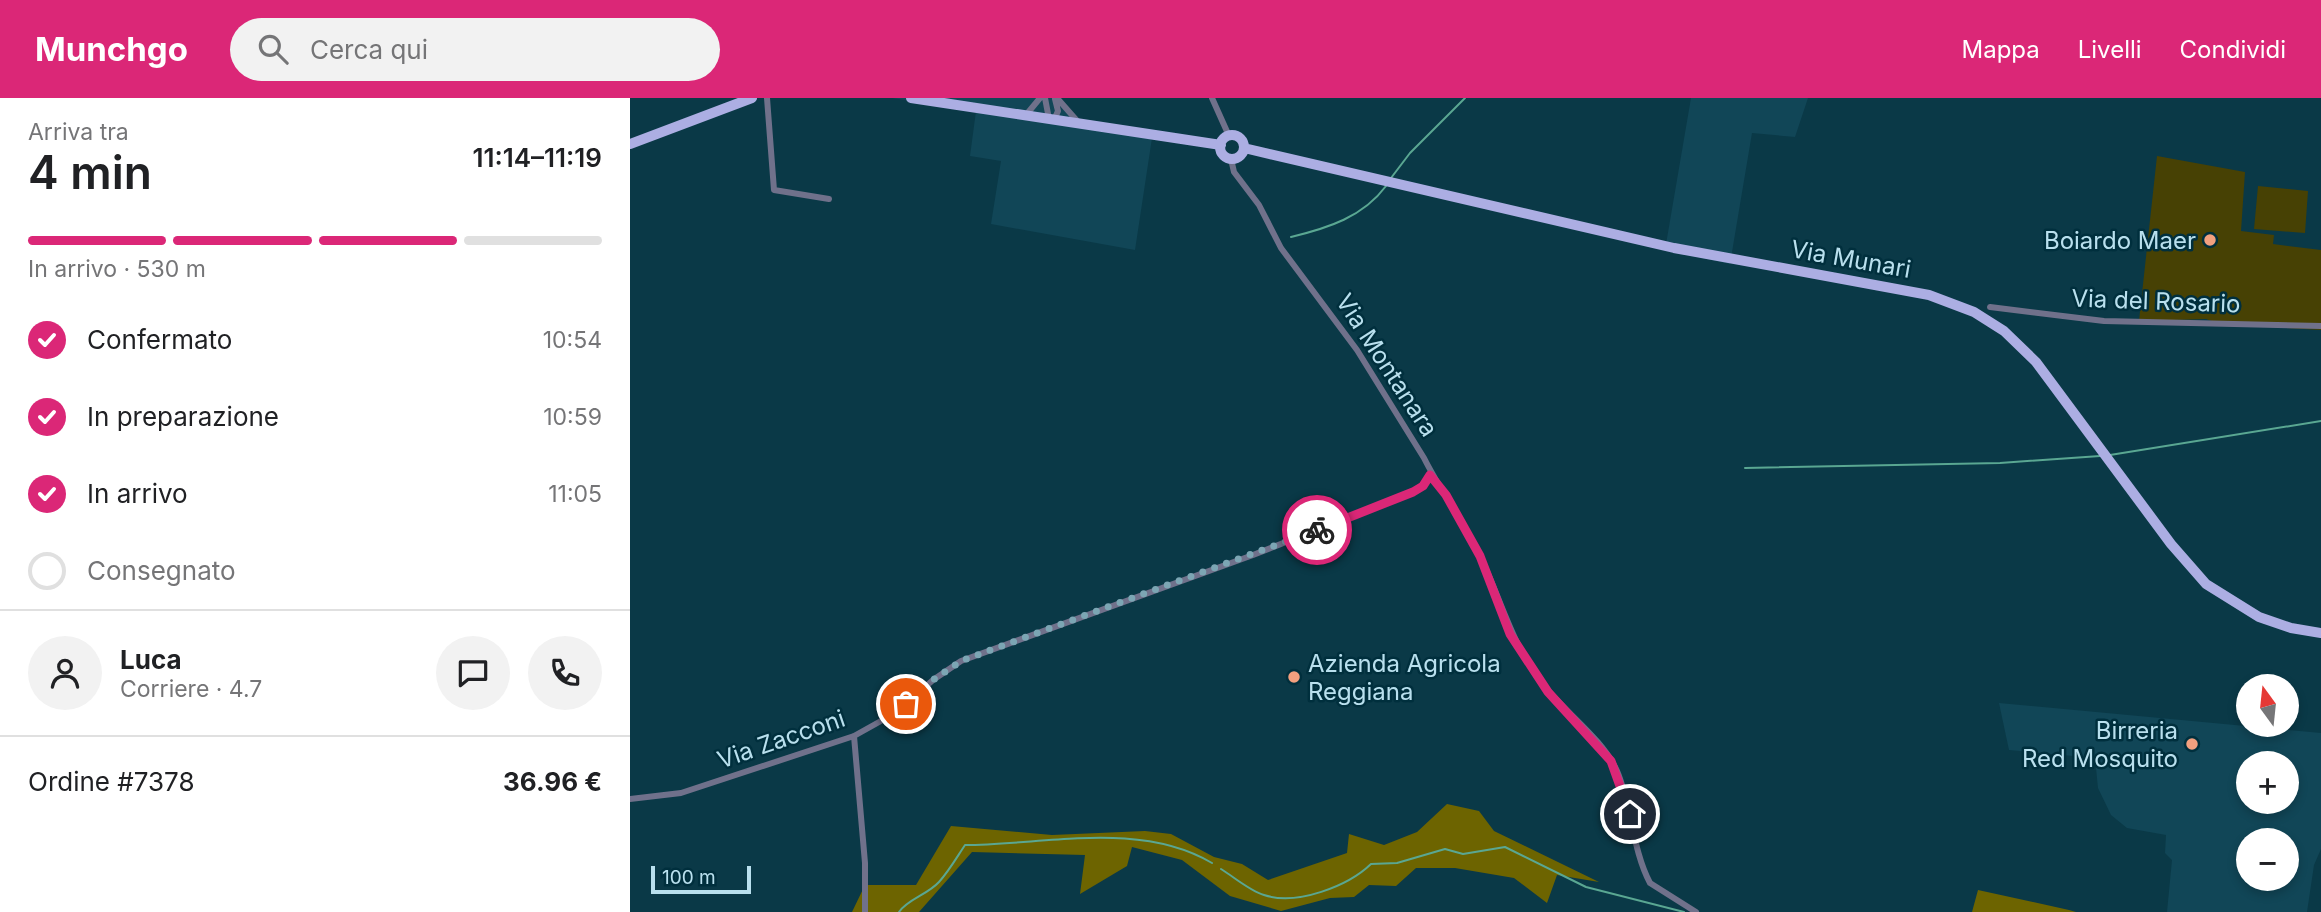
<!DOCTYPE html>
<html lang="it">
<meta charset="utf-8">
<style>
:root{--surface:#fff;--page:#f2f2f2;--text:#202124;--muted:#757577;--line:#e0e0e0;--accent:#db2777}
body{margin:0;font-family:Inter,sans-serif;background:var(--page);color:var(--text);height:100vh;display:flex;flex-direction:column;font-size:26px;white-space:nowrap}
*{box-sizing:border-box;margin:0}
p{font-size:23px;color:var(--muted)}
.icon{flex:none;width:38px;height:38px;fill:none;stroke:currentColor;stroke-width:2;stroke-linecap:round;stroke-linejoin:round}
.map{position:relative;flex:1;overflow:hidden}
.sheet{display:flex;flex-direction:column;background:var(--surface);width:630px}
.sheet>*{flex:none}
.needle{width:46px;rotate:345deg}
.controls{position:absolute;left:1606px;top:576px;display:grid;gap:14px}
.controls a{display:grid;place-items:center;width:63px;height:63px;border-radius:50%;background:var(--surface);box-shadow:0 4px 10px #0003;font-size:35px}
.scale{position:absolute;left:21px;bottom:18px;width:100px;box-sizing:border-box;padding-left:7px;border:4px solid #b9e0ee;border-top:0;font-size:19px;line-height:24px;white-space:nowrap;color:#b9e0ee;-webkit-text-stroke:5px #002f3d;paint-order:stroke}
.pin{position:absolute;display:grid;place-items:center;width:60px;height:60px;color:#fff;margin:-30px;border:4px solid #fff;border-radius:50%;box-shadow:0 2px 7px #0007}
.courier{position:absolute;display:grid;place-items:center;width:70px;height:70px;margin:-35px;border:5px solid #db2777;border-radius:50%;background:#fff;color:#222;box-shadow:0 2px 9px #0007}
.overview em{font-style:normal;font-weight:600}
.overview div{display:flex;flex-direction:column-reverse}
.overview{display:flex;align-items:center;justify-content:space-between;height:119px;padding:0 28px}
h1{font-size:46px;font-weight:600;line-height:52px}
.bar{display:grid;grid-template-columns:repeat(4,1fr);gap:10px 7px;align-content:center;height:84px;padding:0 28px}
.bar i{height:9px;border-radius:5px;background:var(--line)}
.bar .on{background:var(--accent)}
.bar p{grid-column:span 4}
.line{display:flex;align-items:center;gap:18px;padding:0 28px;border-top:2px solid var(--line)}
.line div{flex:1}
.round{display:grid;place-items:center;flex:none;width:74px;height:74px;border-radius:37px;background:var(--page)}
ol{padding:0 28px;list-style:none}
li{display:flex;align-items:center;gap:21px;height:77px}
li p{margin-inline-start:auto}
li .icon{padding:7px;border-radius:50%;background:var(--accent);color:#fff;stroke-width:4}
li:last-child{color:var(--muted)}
li i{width:38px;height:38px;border:4px solid var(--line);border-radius:50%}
header{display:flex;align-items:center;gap:42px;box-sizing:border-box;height:98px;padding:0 35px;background:var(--accent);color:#fff}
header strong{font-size:33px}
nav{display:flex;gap:38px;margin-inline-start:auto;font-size:24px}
.search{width:490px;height:63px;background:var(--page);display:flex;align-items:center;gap:18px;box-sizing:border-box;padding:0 24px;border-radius:38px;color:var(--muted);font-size:26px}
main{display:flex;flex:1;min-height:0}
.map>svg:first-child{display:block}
.built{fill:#114657;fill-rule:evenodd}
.green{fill:#474104}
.forest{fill:#6d6400}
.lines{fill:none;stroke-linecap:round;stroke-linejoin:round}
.stream{stroke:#5aa792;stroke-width:2}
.street{stroke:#70718b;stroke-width:6}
.primary{stroke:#acaee3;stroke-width:10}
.done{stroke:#7ca6b4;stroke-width:7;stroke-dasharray:0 12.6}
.route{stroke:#db2777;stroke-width:9}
.poi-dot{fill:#f2a07f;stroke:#002f3d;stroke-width:2.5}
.labels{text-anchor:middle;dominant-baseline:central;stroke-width:5;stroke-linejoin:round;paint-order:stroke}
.poi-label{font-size:24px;fill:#b9e0ee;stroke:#002f3d;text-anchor:end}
.street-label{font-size:24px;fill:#b9e0ee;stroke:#002f3d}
</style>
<header>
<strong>Munchgo</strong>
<div class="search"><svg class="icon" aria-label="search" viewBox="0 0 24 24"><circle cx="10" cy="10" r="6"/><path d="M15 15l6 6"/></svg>Cerca qui</div>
<nav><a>Mappa</a><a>Livelli</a><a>Condividi</a></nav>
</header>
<main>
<section class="sheet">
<div class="overview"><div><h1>4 min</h1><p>Arriva tra</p></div><em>11:14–11:19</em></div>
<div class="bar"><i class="on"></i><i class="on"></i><i class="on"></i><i></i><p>In arrivo · 530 m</p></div>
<ol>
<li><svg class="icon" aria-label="check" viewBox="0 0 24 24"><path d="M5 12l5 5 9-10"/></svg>Confermato<p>10:54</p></li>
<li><svg class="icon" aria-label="check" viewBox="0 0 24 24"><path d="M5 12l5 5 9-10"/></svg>In preparazione<p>10:59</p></li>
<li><svg class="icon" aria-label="check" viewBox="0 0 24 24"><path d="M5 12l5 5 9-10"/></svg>In arrivo<p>11:05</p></li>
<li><i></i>Consegnato</li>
</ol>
<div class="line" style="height:126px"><a class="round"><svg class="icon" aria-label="person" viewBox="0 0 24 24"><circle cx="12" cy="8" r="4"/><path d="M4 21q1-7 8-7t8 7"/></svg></a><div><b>Luca</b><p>Corriere · 4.7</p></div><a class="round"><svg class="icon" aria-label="chat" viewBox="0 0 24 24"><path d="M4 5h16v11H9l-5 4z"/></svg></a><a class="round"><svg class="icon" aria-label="phone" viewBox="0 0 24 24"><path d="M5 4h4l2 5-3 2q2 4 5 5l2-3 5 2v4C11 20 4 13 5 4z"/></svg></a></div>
<div class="line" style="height:91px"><div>Ordine #7378</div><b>36.96 €</b></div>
</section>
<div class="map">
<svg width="1691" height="814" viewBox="0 0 1691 814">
<rect width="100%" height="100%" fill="#0a3947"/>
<!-- built -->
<path class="built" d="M262,0H428L446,29L522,40L505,152L361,126L371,63L340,58L346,13Z
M1061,0H1178L1165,39L1122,35L1100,166L1035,152Z
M1369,605L1691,635V751L1684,767L1677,814H1537L1542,762L1535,755L1536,737L1497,730L1481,717L1468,690L1465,660L1379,652ZM1657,665V704H1619V665ZM1657,742V780H1619V742Z"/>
<!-- green -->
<path class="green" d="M1527,58L1615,74L1611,133L1644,137L1643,146L1691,152V232L1590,226L1576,221L1509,223Z
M1628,88L1678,93L1675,135L1624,131Z"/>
<!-- forest -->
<path class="forest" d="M817,706L849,713L864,733L969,784L927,777L917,805L884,780L825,770H786L766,788L739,787L724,799L700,800L651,813L600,798L552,762L502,749L497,768L450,796L455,757L342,754L289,814H222L235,787H286L321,728L422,737L515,733L541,736L584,759L612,766L638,782L717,755L719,736L754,747L787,734Z
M1348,792L1439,812L1446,814H1342Z"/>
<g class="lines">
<!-- stream -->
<path class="stream" d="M761,80L780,55L835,0
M661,139C698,130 733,119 756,88
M1480,357L1691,323
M1115,370L1370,365L1470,358
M591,771C604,779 620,793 634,797C667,808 718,788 741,766L767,765L815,751L833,756L875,749L956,789L1054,814
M269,814C278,801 297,797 309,784C319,773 327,759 335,747C415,747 509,722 582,765"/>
<!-- street -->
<path class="street" d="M137,0L144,92L199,101
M415,0L419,21
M427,0L449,25
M582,0L599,38
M396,17L410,0
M424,22L428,13L425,1
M601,61L604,74L629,107L651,150L727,252L794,360C810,392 832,422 849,456C870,498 880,541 908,580C930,611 972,639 987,673C1002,708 1002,751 1020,785L1066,814
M1360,209L1474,223L1691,228
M224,638L235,765V814
M0,701L51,695L224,638L267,614L303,582L331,563L623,457L783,394L793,388L800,377"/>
<!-- primary -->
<path class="primary" d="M281,0L591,47
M590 49a12 12 0 1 1 24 0a12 12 0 1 1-24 0Z
M0,46L122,0
M614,50L1044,150L1299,197L1344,214L1374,233L1406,264L1541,446L1576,486L1629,519L1661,530L1691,535"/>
</g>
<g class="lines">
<!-- done -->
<path class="done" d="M276,606L303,582L331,563L687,432"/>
<!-- route -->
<path class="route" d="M687,432L783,394L793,388L800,377L816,397L850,458L880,536L918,594L981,663L1000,716"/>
</g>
<!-- markers -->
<g class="poi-dot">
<circle cx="1580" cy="142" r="7"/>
<circle cx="664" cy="579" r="7"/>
<circle cx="1562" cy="646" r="7"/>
</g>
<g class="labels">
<!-- poi labels -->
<g class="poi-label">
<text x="1566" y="142">Boiardo Maer</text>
<text x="678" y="565" text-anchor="start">Azienda Agricola<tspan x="678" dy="28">Reggiana</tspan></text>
<text x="1548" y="632">Birreria<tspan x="1548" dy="28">Red Mosquito</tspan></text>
</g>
<!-- street labels -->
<g class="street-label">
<text transform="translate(1221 161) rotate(10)">Via Munari</text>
<text transform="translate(1526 203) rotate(2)">Via del Rosario</text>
<text transform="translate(757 267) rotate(57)">Via Montanara</text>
<text transform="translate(151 641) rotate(-19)">Via Zacconi</text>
</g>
</g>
</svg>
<div class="controls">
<a><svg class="needle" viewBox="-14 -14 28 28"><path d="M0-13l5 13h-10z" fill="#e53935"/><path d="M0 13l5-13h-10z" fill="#757577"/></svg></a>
<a>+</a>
<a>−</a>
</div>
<div class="scale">100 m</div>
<div class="pin" style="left:276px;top:606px;background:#ea580c"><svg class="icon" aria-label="bag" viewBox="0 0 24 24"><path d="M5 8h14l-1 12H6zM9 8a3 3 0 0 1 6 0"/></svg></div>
<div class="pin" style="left:1000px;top:716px;background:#1f2937"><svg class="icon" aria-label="home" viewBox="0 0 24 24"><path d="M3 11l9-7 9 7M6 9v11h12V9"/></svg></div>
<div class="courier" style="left:687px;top:432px"><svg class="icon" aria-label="bike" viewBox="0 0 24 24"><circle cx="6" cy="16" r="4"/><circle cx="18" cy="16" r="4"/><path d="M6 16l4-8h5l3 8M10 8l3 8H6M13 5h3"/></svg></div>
</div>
</main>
